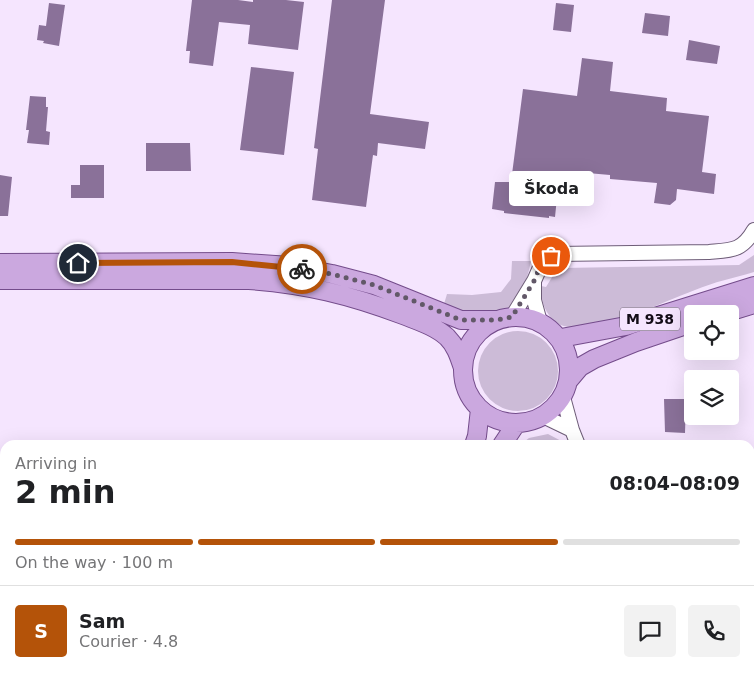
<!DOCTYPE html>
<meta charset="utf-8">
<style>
:root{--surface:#fff;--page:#f2f2f2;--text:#202124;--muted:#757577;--line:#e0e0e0;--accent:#b45309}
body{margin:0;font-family:"DejaVu Sans",sans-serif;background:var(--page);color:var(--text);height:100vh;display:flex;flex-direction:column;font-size:19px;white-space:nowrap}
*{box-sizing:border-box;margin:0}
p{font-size:16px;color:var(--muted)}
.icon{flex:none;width:28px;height:28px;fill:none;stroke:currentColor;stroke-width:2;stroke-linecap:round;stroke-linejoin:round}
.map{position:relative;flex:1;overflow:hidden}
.side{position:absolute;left:0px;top:440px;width:755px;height:246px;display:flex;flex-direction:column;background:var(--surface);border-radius:15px 15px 0 0;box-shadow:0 5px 20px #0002}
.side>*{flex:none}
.controls{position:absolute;left:684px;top:305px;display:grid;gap:10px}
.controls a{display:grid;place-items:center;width:55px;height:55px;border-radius:5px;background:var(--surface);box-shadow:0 5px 20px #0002;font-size:25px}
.pin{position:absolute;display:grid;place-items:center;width:42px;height:42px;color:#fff;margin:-21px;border:2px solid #fff;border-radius:50%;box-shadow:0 1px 5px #0007}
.courier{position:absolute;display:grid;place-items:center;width:50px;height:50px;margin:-25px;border:4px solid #b45309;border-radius:50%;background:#fff;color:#222;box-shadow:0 1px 6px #0007}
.bubble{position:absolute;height:35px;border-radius:5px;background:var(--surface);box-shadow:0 5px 20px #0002;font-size:16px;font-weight:800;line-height:35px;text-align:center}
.headline em{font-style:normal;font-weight:800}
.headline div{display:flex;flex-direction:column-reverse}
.headline{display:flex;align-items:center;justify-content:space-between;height:85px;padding:0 15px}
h1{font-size:32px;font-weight:800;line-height:38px}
.bar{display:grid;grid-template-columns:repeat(4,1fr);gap:8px 5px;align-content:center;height:60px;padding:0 15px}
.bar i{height:6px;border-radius:4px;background:var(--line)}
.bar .current{background:var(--accent)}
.bar p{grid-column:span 4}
.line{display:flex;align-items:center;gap:12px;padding:0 15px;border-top:1px solid var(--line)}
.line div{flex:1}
.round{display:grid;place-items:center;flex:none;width:52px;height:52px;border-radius:5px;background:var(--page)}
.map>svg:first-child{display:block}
.green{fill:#ccbbd7}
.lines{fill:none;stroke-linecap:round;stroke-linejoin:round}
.stream{stroke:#ad93bc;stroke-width:4.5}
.building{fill:#8a7199}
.minor-casing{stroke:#6e5d78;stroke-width:16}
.major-casing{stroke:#744c8b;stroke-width:20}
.minor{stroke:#fff;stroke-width:14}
.major{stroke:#cba8df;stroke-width:18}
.done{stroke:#625868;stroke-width:5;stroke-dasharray:0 9}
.route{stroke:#b45309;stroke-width:6}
.labels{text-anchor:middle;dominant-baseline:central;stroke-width:4;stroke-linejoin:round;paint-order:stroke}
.shield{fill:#f5e5fe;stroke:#574d5c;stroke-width:1}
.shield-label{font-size:14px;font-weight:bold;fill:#130c17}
</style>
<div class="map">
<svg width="754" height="686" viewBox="0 0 754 686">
<rect width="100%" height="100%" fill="#f5e5fe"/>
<!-- green -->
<path class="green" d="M754,255V272C734,278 714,282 695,290C658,304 611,328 571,327C550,327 540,304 541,286L546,287L554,274L562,268L739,265Z
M512,261H531C520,318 494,324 444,304L447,294L472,295L501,292L511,279Z
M478 371a40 40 0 1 1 80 0a40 40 0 1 1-80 0Z
M548,434L565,443L566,445H520L529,438Z"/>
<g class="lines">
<!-- stream -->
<path class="stream" d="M750,662H751"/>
</g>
<!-- building -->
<path class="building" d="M192,0H238L253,2V0H286L304,2L298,50L248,44L250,25L219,22L213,66L189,63L190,51H186Z
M332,0H385L370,114L429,122L425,149L378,143L377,156L373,155L366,207L312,200L318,149L314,148Z
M49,3L65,5L59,46L43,43L44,41L37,40L39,25L46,26Z
M556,3L574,5L571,32L553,30Z
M645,13L670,16L668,36L642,33Z
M689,40L720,46L717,64L686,60Z
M582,58L613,62L610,91L667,98L666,111L709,116L702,172L716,174L714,194L677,189L676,200L670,205L654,203L657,183L610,179V175L565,171L559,178L555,217L549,216V218L504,213V211L492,209L495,182H511L523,89L577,96Z
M251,67L294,72L284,155L240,150Z
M30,96L46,97V107H48L46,131L50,132L49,145L27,143L29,130H26Z
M146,143H190L191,171H146Z
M80,165H104V198H71V185H80Z
M0,175L12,177L8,216H0Z
M664,399H686L685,433L665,432Z"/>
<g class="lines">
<defs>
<path id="minor" d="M534,282V300L540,322
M512,317L534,281L542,263L556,254L709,252C732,250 742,251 754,230
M563,397L572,430L578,445
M543,416L572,430
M750,652L754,654"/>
<path id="major" d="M0,263L232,262L290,266L332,274L374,285L461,320H497
M0,280H249C305,284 350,295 403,315C418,321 435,326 447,337C456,346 459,356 463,368
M722,314L754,304
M463 370a53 53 0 1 1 106 0a53 53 0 1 1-106 0Z
M561,338L626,326L754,286
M569,380L580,367L594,359L636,342L692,323
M474,445L477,436L480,409
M502,445L516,424
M409,686L410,681
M434,686L435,681"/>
</defs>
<!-- minor casing -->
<use href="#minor" class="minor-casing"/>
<!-- major casing -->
<use href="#major" class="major-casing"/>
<!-- minor -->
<use href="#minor" class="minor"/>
<!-- major -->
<use href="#major" class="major"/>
</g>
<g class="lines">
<!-- done -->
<path class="done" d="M302,269L332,274L374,285L461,320H497L512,317L534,281L542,262L551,256"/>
<!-- route -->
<path class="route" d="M78,263L232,262L302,269"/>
</g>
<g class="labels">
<!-- shield labels -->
<rect class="shield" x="620" y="307.5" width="60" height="23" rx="4"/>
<g class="shield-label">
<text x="650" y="319">M 938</text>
</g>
</g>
</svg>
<div class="controls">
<a><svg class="icon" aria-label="locate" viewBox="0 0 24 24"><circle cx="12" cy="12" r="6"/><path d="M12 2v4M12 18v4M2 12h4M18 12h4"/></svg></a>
<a><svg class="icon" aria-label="layers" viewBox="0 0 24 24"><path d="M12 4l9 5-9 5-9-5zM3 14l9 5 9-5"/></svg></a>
</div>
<div class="pin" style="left:551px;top:256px;background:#ea580c"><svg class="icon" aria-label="bag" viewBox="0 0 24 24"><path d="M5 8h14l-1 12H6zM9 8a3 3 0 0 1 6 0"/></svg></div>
<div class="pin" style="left:78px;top:263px;background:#1f2937"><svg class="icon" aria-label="home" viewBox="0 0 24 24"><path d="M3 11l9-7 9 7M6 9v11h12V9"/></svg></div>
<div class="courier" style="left:302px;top:269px"><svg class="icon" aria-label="bike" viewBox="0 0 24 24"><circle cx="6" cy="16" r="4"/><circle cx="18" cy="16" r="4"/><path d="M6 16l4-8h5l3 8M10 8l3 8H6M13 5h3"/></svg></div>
<div class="bubble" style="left:509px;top:171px;width:85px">Škoda</div>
<section class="side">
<div class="headline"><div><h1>2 min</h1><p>Arriving in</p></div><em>08:04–08:09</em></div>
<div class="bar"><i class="current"></i><i class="current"></i><i class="current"></i><i></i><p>On the way · 100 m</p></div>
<div class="line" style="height:90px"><b class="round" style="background:var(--accent);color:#fff">S</b><div><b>Sam</b><p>Courier · 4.8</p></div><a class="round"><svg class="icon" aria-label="chat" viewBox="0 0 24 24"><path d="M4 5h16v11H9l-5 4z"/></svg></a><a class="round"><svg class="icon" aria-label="phone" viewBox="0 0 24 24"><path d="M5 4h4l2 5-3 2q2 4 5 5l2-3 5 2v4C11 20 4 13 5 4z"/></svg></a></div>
</section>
</div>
